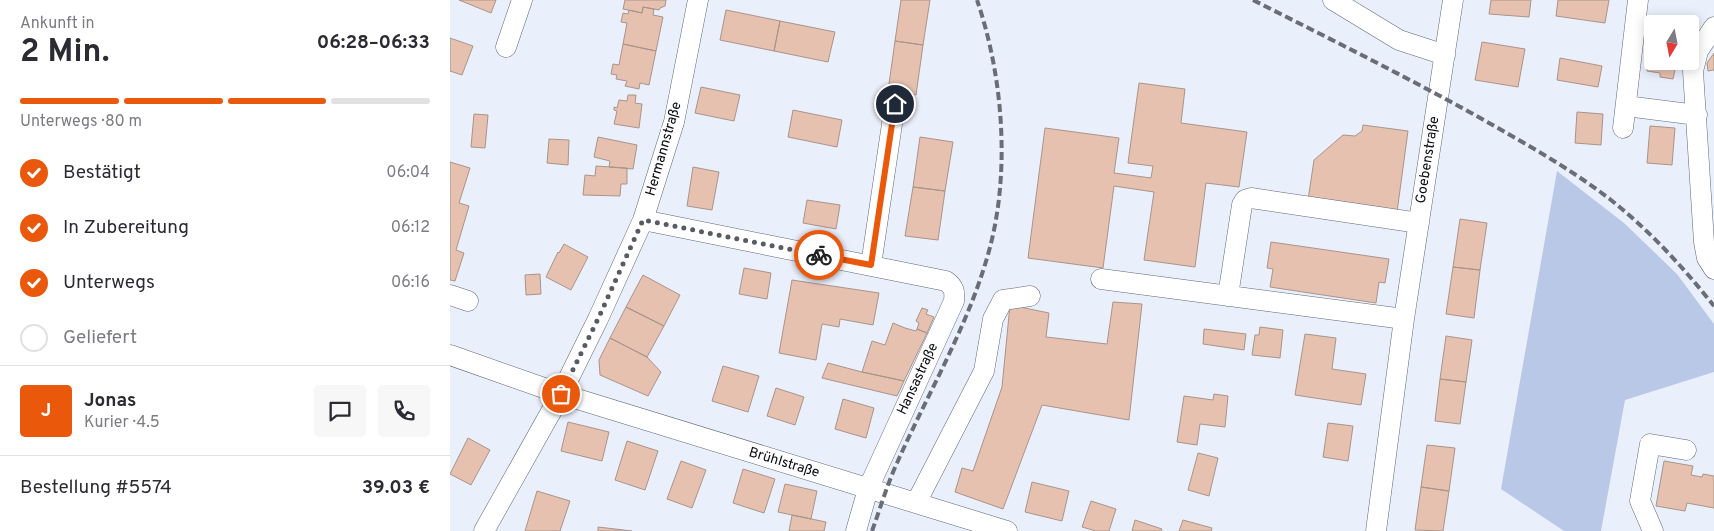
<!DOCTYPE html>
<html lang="de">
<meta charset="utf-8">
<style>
:root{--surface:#fff;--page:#f7f7f7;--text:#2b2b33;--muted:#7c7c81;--line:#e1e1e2;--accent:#ea580c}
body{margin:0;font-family:Overpass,sans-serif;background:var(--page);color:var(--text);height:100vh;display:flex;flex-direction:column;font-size:19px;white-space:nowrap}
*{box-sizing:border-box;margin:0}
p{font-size:16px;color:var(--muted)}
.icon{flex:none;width:28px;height:28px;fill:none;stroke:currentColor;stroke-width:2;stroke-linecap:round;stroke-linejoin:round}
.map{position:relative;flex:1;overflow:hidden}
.panel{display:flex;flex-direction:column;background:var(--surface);width:450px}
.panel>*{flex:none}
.needle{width:32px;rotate:190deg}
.controls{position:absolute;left:1194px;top:15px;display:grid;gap:10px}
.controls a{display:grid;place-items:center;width:55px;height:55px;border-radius:5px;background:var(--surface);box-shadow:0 2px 12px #0003;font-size:25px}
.pin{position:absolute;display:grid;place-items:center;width:42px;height:42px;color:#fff;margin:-21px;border:2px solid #fff;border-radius:50%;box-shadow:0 1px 5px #0007}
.courier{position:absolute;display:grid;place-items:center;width:50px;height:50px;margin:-25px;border:4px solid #ea580c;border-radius:50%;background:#fff;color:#222;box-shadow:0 1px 6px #0007}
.summary em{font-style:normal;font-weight:700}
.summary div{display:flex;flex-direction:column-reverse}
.summary{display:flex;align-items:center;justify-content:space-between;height:85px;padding:0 20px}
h1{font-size:32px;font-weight:700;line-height:38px}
.bar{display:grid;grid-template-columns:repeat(4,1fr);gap:8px 5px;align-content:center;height:60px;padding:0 20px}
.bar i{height:6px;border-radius:4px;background:var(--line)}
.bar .current{background:var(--accent)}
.bar p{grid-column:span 4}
.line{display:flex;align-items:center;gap:12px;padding:0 20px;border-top:1px solid var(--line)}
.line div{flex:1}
.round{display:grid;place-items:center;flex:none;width:52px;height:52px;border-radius:5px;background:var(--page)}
ol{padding:0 20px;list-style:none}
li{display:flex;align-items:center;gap:15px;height:55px}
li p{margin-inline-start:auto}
li .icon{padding:5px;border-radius:50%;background:var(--accent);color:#fff;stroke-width:4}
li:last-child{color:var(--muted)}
li i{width:28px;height:28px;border:2px solid var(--line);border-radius:50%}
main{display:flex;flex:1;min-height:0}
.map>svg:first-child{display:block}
.green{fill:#bac8e7}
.building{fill:#e6c1b0;stroke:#a9948a}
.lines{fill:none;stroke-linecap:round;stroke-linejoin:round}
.minor-casing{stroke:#5f6677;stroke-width:21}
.minor{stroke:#fff;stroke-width:20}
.rail{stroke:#696d76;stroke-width:4;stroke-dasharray:8 4;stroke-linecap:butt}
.done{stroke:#585b64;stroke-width:5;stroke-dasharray:0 9}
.route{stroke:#ea580c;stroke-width:6}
.labels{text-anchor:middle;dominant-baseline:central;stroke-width:4;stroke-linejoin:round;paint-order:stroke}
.street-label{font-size:14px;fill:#090b12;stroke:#fdfdfd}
</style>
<main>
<section class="panel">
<div class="summary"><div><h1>2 Min.</h1><p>Ankunft in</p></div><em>06:28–06:33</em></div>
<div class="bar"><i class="current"></i><i class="current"></i><i class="current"></i><i></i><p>Unterwegs · 80 m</p></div>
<ol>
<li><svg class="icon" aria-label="check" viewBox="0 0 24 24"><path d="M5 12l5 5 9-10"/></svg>Bestätigt<p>06:04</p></li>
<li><svg class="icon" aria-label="check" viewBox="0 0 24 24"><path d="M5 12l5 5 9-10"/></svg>In Zubereitung<p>06:12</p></li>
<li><svg class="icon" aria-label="check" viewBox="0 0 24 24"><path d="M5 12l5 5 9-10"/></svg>Unterwegs<p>06:16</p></li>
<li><i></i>Geliefert</li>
</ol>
<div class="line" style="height:90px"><b class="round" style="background:var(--accent);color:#fff">J</b><div><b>Jonas</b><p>Kurier · 4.5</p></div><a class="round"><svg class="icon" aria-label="chat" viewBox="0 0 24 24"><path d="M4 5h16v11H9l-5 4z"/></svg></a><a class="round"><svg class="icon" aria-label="phone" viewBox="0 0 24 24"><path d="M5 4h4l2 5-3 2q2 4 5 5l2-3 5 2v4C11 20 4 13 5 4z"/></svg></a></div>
<div class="line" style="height:65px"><div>Bestellung #5574</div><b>39.03 €</b></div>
</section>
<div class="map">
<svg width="1264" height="531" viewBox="0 0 1264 531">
<rect width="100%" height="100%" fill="#eaeffc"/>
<!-- green -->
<path class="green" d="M1107,171L1174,223L1227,274L1264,324V372L1175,400L1151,531H1114L1051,489Z"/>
<!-- building -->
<path class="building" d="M9,0H46L41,13Z
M175,0H216L215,6L210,8L209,10L193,7L192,13L173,9Z
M451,0H480L473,45L445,41Z
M1041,0H1081L1079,17L1039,14Z
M1108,0H1159L1155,23L1106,16Z
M193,7L204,9L203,15L213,17L206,51L173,44L177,23L171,22L173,13L178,14L179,10L192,13Z
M276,10L330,21L324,51L270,40Z
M330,21L385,32L378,62L324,51Z
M1202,32V61H1227L1223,79L1210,77V73L1197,71Z
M0,38L23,46L12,75L0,71Z
M445,41L473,45L466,95L438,91Z
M1032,42L1075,49L1068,87L1025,80Z
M173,44L206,51L199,85L190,83L189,89L175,86L177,81L166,79L167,75L161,74L163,64L169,65Z
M1264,53V70L1258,71L1257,63Z
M1110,58L1152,66L1148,87L1107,80Z
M689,83L735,89L731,123L797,132L789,187L756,183L745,267L694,260L704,192L664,186L653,268L578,258L595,128L669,138L664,173L701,178L703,166L678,163Z
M251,87L290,95L284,121L245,113Z
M178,95H186L185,103L192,104L189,128L164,124L167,111L164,110V107L167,108L169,100L177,101Z
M343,110L392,120L387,147L338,137Z
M1127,112L1153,114L1151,145L1125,143Z
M24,114L38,115L35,148L21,147Z
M913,125L958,131L947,212L858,200L864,160L893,135L905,136L912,131Z
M1200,126L1225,128L1222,165L1197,163Z
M148,137L187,145L183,169L159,167L160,161L144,157Z
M470,137L503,142L495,191L463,187Z
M99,139L119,140L118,165L97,163Z
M0,162L20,168L9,203L19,206L6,250L14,253L5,281L0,280Z
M146,166L177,168V184H171L170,196L133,195L135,175L145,176Z
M243,167L269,172L262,210L237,206Z
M463,187L495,191L488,240L455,236Z
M357,200L390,205L386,229L353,223Z
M1010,219L1037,223L1030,270L1003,267Z
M821,242L939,259L935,283L929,282L926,303L820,287L823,269L817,268Z
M114,244L138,257L121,290L96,277L108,252L109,253Z
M1003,267L1030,270L1024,318L996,314Z
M294,268L321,273L317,299L289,294Z
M90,274L91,294L76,295L75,275Z
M193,275L230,295L214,326L176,307Z
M342,280L429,293L423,325L390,319L389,327L372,324L366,360L329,353Z
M663,302L692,304L679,420L592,405L553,509L505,492L512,468L523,471L552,387L560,305L599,313L596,337L657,344Z
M176,307L214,326L197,357L160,338Z
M472,308L478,310L476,314L484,317L477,333L467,329L469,323L466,321Z
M443,323L455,328L466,331L467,329L477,333L454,381L412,372L422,341L435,345Z
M810,327L833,330L830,358L802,355L805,335H809Z
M754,329L796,334L794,350L753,344Z
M855,334L886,338L882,369L916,374L911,405L845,395Z
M996,336L1022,340L1016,382L990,379Z
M160,338L197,357L211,372L198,396L150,375L149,360Z
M378,363L412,372L454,381L447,396L372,378Z
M273,366L309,376L298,412L262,401Z
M990,379L1016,382L1010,424L985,421Z
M326,388L354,397L345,425L317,416Z
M764,394L778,396L775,427L750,424L747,445L727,442L734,396L763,400Z
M393,399L424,408L416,438L385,429Z
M118,422L159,432L152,461L111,451Z
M878,423L903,426L898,461L873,457Z
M18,438L40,450L21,485L0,474Z
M177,441L208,451L195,490L165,480Z
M977,445L1005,448L999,491L971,487Z
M748,453L768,458L759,496L738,490Z
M231,461L256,470L242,508L217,499Z
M1214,461L1243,466L1241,475L1252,477L1253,474L1264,476V508L1237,503L1235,511L1206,506Z
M293,469L325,479L314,513L283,503Z
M582,482L619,491L612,521L575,512Z
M335,484L367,491L361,519L328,512Z
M971,487L999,491L993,531L965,530Z
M87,491L120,501L110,531H75Z
M641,501L666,509L659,531H646L632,527Z
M342,515L376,522L374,531H339Z
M685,520L712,529L711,531H682Z
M733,520L762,528L761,531H729Z
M148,527L182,531H148Z"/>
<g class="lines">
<defs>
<path id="minor" d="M883,0L949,40L995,55
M1264,27L1248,51L1243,71L1254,242L1257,258L1264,269
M56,47L72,0
M1176,106L1247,115
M1173,128L1188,0
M193,220L496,281C504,287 505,291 504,301L418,489L406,531
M421,265L445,104
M651,279L954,319
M0,295L18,301
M778,296L792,205L795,200L801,198L969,223
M0,355L111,394L557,531
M466,503L534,371L543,319L553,300L580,296
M34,531L111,394L148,319L193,220L224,122L248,0
M926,531L954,319L1003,0
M1203,531L1190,501L1200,444L1236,450"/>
</defs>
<!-- minor casing -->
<use href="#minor" class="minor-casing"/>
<!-- minor -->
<use href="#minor" class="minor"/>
<!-- rail -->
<path class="rail" d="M803,0C880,39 957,77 1032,119C1076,144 1121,169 1161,200C1200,231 1233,267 1264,306
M422,531C430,509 437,485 447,463C477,395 516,330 537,258C561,178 554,79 527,0"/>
</g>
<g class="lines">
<!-- done -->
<path class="done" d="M111,394L148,319L193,220L369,255"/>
<!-- route -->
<path class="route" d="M369,255L421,265L445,104"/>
</g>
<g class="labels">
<!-- street labels -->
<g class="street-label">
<text transform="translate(214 149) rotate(-74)">Hermannstraße</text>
<text transform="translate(978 160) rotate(-81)">Goebenstraße</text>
<text transform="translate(468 379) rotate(-65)">Hansastraße</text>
<text transform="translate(334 463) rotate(17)">Brühlstraße</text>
</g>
</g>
</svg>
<div class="controls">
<a><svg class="needle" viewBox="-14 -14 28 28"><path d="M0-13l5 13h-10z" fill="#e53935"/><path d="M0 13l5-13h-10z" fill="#7c7c81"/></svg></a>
</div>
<div class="pin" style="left:111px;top:394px;background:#ea580c"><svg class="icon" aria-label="bag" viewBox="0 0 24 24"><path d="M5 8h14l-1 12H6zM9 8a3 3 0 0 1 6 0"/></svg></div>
<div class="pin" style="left:445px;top:104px;background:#1f2937"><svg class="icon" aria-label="home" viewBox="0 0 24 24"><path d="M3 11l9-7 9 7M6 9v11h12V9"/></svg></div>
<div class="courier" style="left:369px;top:255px"><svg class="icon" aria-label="bike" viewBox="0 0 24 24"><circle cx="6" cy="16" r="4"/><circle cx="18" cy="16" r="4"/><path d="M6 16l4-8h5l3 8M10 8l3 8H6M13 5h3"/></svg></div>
</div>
</main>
